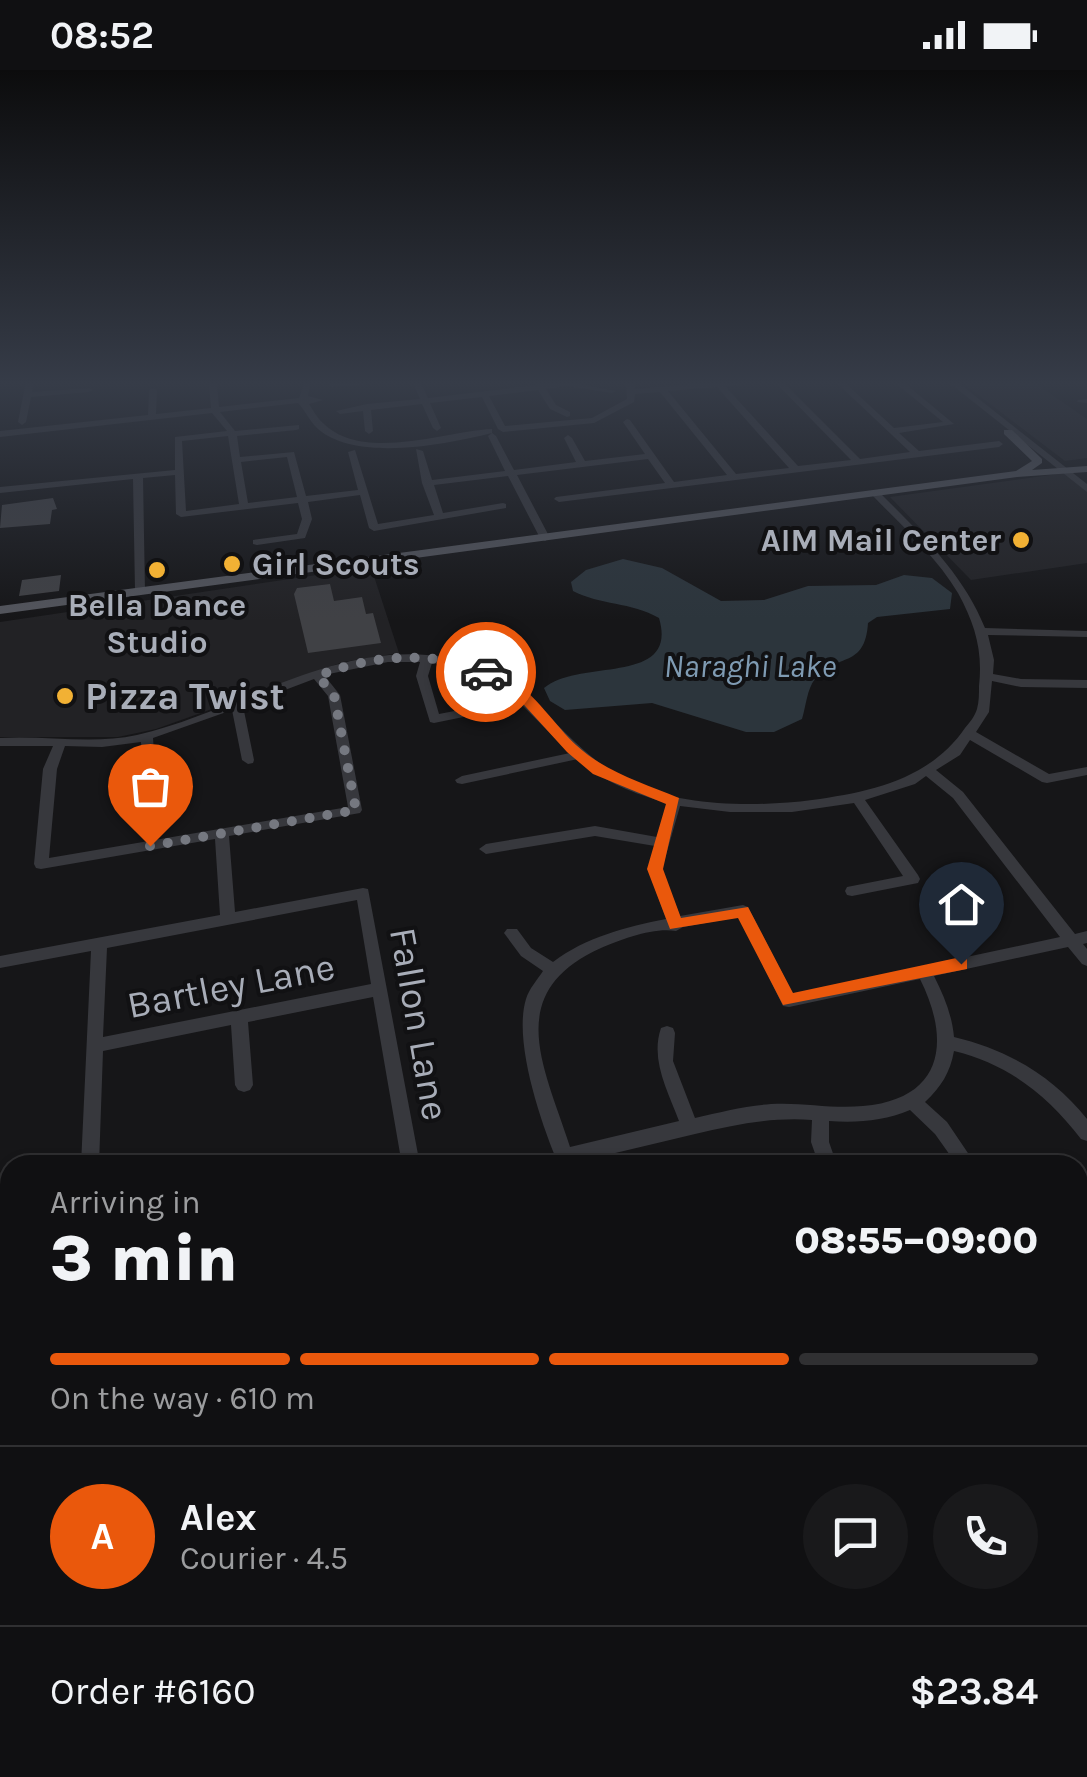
<!DOCTYPE html>
<meta charset="utf-8">
<style>
:root{--surface:#101012;--page:#19191b;--text:#f1f3f6;--muted:#9c9d9f;--line:#303032;--accent:#ea580c}
body{margin:0;font-family:Karla,sans-serif;background:var(--page);color:var(--text);height:100vh;display:flex;flex-direction:column;font-size:38px;white-space:nowrap}
*{box-sizing:border-box;margin:0}
p{font-size:32px;color:var(--muted)}
.icon{flex:none;width:55px;height:55px;fill:none;stroke:currentColor;stroke-width:2;stroke-linecap:round;stroke-linejoin:round}
.map{position:relative;flex:1;overflow:hidden}
.sheet{position:absolute;left:0px;top:1085px;width:1088px;height:622px;display:flex;flex-direction:column;background:var(--surface);border-radius:30px 30px 0 0;box-shadow:0 2px 8px #0004,0 0 0 2px var(--line)}
.sheet>*{flex:none}
.pin{position:absolute;display:grid;place-items:center;width:85px;height:85px;color:#fff;margin:-102px -42px;border-radius:50% 50% 50% 0;rotate:-45deg;box-shadow:0 0 10px #0007}
.pin .icon{rotate:45deg}
.courier{position:absolute;display:grid;place-items:center;width:100px;height:100px;margin:-50px;border:8px solid #ea580c;border-radius:50%;background:#fff;color:#222;box-shadow:0 2px 12px #0007}
.headline em{font-style:normal;font-weight:800}
.headline div{display:flex;flex-direction:column-reverse}
.headline{display:flex;align-items:center;justify-content:space-between;height:170px;padding:0 50px}
h1{font-size:65px;font-weight:800;line-height:75px}
.bar{display:grid;grid-template-columns:repeat(4,1fr);gap:15px 10px;align-content:center;height:120px;padding:0 50px}
.bar i{height:12px;border-radius:8px;background:var(--line)}
.bar .current{background:var(--accent)}
.bar p{grid-column:span 4}
.line{display:flex;align-items:center;gap:25px;padding:0 50px;border-top:2px solid var(--line)}
.line div{flex:1}
.round{display:grid;place-items:center;flex:none;width:105px;height:105px;border-radius:52px;background:var(--page)}
.status{display:flex;justify-content:space-between;align-items:center;height:70px;padding:0 50px;background:var(--surface);direction:ltr}
.status svg{height:28px;fill:currentColor}
.map>svg:first-child{display:block}
.built{fill:#222225}
.water{fill:#2c353c}
.building{fill:#404145}
.lines{fill:none;stroke-linecap:round;stroke-linejoin:round}
.minor{fill:#37383d;fill-rule:evenodd}
.major{fill:#53555c;fill-rule:evenodd}
.route{fill:#ea580c}
.done{stroke:#757880;stroke-width:10;stroke-dasharray:0 18}
.poi-dot{fill:#f2b134;stroke:#111113;stroke-width:4}
.labels{text-anchor:middle;dominant-baseline:central;stroke-width:8;stroke-linejoin:round;paint-order:stroke}
.far-poi-label{font-size:32px;font-weight:bold;fill:#a8adb8;stroke:#111113;text-anchor:end}
.far-water-label{font-size:32px;font-style:italic;fill:#7f9bb3;stroke:#111113}
.poi-label{font-size:38px;font-weight:bold;fill:#a8adb8;stroke:#111113;text-anchor:start}
.street-label{font-size:38px;fill:#a8adb8;stroke:#111113}
</style>
<div class="status"><b>08:52</b><svg viewBox="0 0 49 12"><path d="M0 12V9h3v3zM5 12V6h3v6zM10 12V3h3v9zM15 12V0h3v12zM26 1h20v11H26zM47 4h2v5h-2z"/></svg></div>
<div class="map">
<svg width="1087" height="1707" viewBox="0 0 1087 1707">
<rect width="100%" height="100%" fill="#161618"/>
<!-- built -->
<path class="built" d="M960,311H1032L1087,349V388L1065,391Z
M1065,403L1087,421V493L971,510L890,427Z
M371,497L399,583L343,592L156,659L118,667H0V552Z"/>
<!-- water -->
<path class="water" d="M623,489L662,498L721,531L764,530L808,516L876,515L904,505L932,508L952,523L950,539L877,547L868,553C865,599 838,582 815,609C807,619 806,636 802,649L774,662H746L652,633L565,640L550,631L544,618C580,588 679,616 659,548C631,532 600,535 573,521L571,512L586,500Z"/>
<!-- building -->
<path class="building" d="M53,428L57,439L52,440L50,454L0,458L2,435Z
M61,505L59,521L19,526L22,510Z
M330,514L334,531L362,527L366,544L373,543L381,573L308,583L294,524L297,518Z"/>
<g class="lines">
<!-- minor -->
<path class="minor" d="M26,311H34L32,322L89,318L93,320L89,322L31,327L26,352L22,355L18,352Z
M354,311H382L378,313L332,317L328,315Z
M412,311H420L428,328L536,315L533,311H541L543,314L567,312L616,321L612,323L567,316L546,319L556,335L570,342V346L567,347L550,339L538,320L489,326L505,356L592,348L627,329L626,311H634L635,319L729,311H756L752,313L725,316L798,396L851,390L776,313L769,311H843L894,358L943,352L893,311H902L954,354L899,363L919,381L999,371L1003,374L999,377L559,432L554,429L556,427L665,413L648,389L517,405L550,468L545,471L540,468L508,406L434,415L443,443L503,433L506,434V438L374,461L369,458L360,425L308,432L312,449L305,468L257,475L253,474V470L297,464L302,449L298,433L181,447L176,444L175,405L143,408L145,521L140,524L135,521L133,409L0,423V417L175,400V367L227,361L212,343L0,367V361L148,345L149,320L153,318L157,320L156,344L211,338L209,314L213,312L217,314L219,337L299,328L304,314H310L308,326L323,330L309,334C313,340 317,348 323,353C363,393 445,361 492,359V363C447,374 355,393 317,358C309,350 305,340 298,333L220,342L235,361L299,355V359L296,360L237,366L240,387L294,382L306,426L358,420L348,382L355,380L378,454L434,445L422,413L416,379L423,381L432,410L505,401L488,366L492,363L496,366L514,400L576,392L564,368L568,365L572,368L585,391L645,384L623,352L627,349L630,350L674,412L727,405L660,322L635,324L634,332L594,353L503,362L498,359L482,327L430,333L441,358L437,361L433,358L422,334L371,340L373,361L369,364L365,361L363,341L340,344L336,341L367,334L420,329ZM785,314H838L910,382L860,389ZM717,317L789,398L736,404L668,321ZM228,366L239,434L186,441L182,371ZM287,387L297,427L248,433L241,392Z
M947,311H956L1087,414V422Z
M1082,311H1087V313H1083Z
M1087,329V333L1077,332L1078,330Z
M873,422H879C920,463 963,503 985,558L1087,561V567L988,565L994,590L993,604L1021,609L1087,610V618L1021,617L992,611L989,642L976,662L1049,704L1087,697V705L1047,713L1042,712L970,670L960,685L936,700L963,722L1075,864L1087,861V873L1083,874L1087,879V896L1082,894L1068,877L934,906C944,926 952,945 954,967C1008,980 1053,1006 1087,1049V1071L1081,1069C1047,1025 1008,994 954,981C950,1003 941,1017 925,1032L947,1052L976,1095H957L935,1064L910,1040C884,1051 857,1053 829,1051V1072L837,1095H819L811,1072L812,1050C771,1047 734,1055 695,1064C652,1074 608,1085 565,1095L558,1093C541,1053 513,971 526,929C529,919 537,910 543,901L521,886L504,863L507,859H517L531,878L553,892C586,867 626,857 666,849L648,799L655,776L595,766L486,784L479,779L486,774L595,756L657,767L667,733C630,722 608,714 578,689L462,714L457,713L455,710L462,706L570,683L522,635L434,653L430,652L416,606L420,592H388L324,605L340,625L362,740L360,743L229,766L235,842L363,818L368,819L420,1095H402L373,927L248,952L253,1015L250,1020L244,1022L238,1020L235,1015L231,955L103,981L99,1095H81L91,881L0,898V886L220,845L215,769L41,799L36,798L34,794L43,699L53,676H0V668C45,665 92,675 137,665C245,640 349,559 466,592C493,600 510,618 532,627L533,631C565,661 592,694 632,713C681,737 759,737 812,730C871,722 930,709 965,658C970,652 975,646 977,639C979,632 979,624 979,616C983,581 975,554 958,523C936,486 902,456 873,426ZM432,593C464,598 490,608 516,629L439,644L428,606ZM314,609L328,626L348,737L49,788L57,699L65,676L102,677L141,672L142,706L149,710L156,706L153,668L232,640L242,690L248,694L253,693L254,690L243,636ZM926,706L953,728L1060,867L793,924L748,837L743,835L680,846L662,799L680,736L730,742H792L854,733L903,806L847,817L845,821L847,825L852,826L918,813L920,809L918,805L865,730L915,714ZM357,830L371,914L103,967L107,878ZM739,847L783,936L789,937L920,909C952,973 942,1029 863,1036C831,1039 802,1032 771,1034C745,1036 720,1042 695,1048L673,991L675,963L673,958L667,956L661,958C650,990 668,1021 679,1051L570,1077C545,998 501,923 601,878C622,869 654,857 676,861L683,857Z
M1087,1237V1257L1078,1260V1240Z
M1078,1350L1087,1356V1389L1078,1382Z
M10,1367V1389L0,1391V1369Z
M1087,1442V1464L1078,1467V1445Z
M10,1556V1580L0,1583V1559Z
M50,1698H76L75,1707H49Z
M261,1698H287L288,1707H262Z
M478,1698H504L506,1707H480Z
M693,1698H719L722,1707H696Z
M914,1698H940L944,1707H918Z"/>
<!-- major -->
<path class="major" d="M1004,360H1012L1042,389V393L1032,400L1087,396V402L1017,407L0,544V536L1016,401L1032,391L1004,364Z"/>
</g>
<!-- sky -->
<linearGradient id="sky" x2="0" y2="1"><stop stop-color="#0c0c0d"/><stop offset="0.57" stop-color="#363c48"/><stop offset="1" stop-color="#363c48" stop-opacity="0"/></linearGradient>
<rect width="1087" height="550" fill="url(#sky)"/>
<!-- route -->
<path class="route" d="M481,599C519,598 551,652 576,675C605,702 643,713 679,728L663,799L681,848L748,837L793,923L961,887L967,889V899L783,935L738,848L670,859L647,799L666,734L593,704L567,682L515,625L481,605Z"/>
<g class="lines">
<!-- done -->
<path class="done" d="M150,776L356,740L334,625L318,606C370,585 432,580 486,602"/>
</g>
<!-- markers -->
<g class="poi-dot">
<circle cx="1021" cy="470" r="10"/>
<circle cx="232" cy="494" r="10"/>
<circle cx="157" cy="500" r="10"/>
<circle cx="65" cy="626" r="10"/>
</g>
<g class="labels">
<!-- far-poi labels -->
<g class="far-poi-label">
<text x="1001" y="470">AIM Mail Center</text>
<text x="252" y="494" text-anchor="start">Girl Scouts</text>
<text x="157" y="535" text-anchor="middle">Bella Dance<tspan x="157" dy="37">Studio</tspan></text>
</g>
<!-- far-water labels -->
<g class="far-water-label">
<text x="750" y="596">Naraghi Lake</text>
</g>
<!-- poi labels -->
<g class="poi-label">
<text x="85" y="626">Pizza Twist</text>
</g>
<!-- street labels -->
<g class="street-label">
<text transform="translate(231 916) rotate(-11)">Bartley Lane</text>
<text transform="translate(419 954) rotate(80)">Fallon Lane</text>
</g>
</g>
</svg>
<div class="pin" style="left:150px;top:776px;background:#ea580c"><svg class="icon" aria-label="bag" viewBox="0 0 24 24"><path d="M5 8h14l-1 12H6zM9 8a3 3 0 0 1 6 0"/></svg></div>
<div class="pin" style="left:961px;top:894px;background:#1f2937"><svg class="icon" aria-label="home" viewBox="0 0 24 24"><path d="M3 11l9-7 9 7M6 9v11h12V9"/></svg></div>
<div class="courier" style="left:486px;top:602px"><svg class="icon" aria-label="car" viewBox="0 0 24 24"><path d="M5 17H2v-5l4-1 3-4h7l3 4 3 1v5h-3M9 17h6M6 11h13"/><circle cx="7" cy="17" r="2"/><circle cx="17" cy="17" r="2"/></svg></div>
<section class="sheet">
<div class="headline"><div><h1>3 min</h1><p>Arriving in</p></div><em>08:55–09:00</em></div>
<div class="bar"><i class="current"></i><i class="current"></i><i class="current"></i><i></i><p>On the way · 610 m</p></div>
<div class="line" style="height:180px"><b class="round" style="background:var(--accent);color:#fff">A</b><div><b>Alex</b><p>Courier · 4.5</p></div><a class="round"><svg class="icon" aria-label="chat" viewBox="0 0 24 24"><path d="M4 5h16v11H9l-5 4z"/></svg></a><a class="round"><svg class="icon" aria-label="phone" viewBox="0 0 24 24"><path d="M5 4h4l2 5-3 2q2 4 5 5l2-3 5 2v4C11 20 4 13 5 4z"/></svg></a></div>
<div class="line" style="height:130px"><div>Order #6160</div><b>$23.84</b></div>
</section>
</div>
